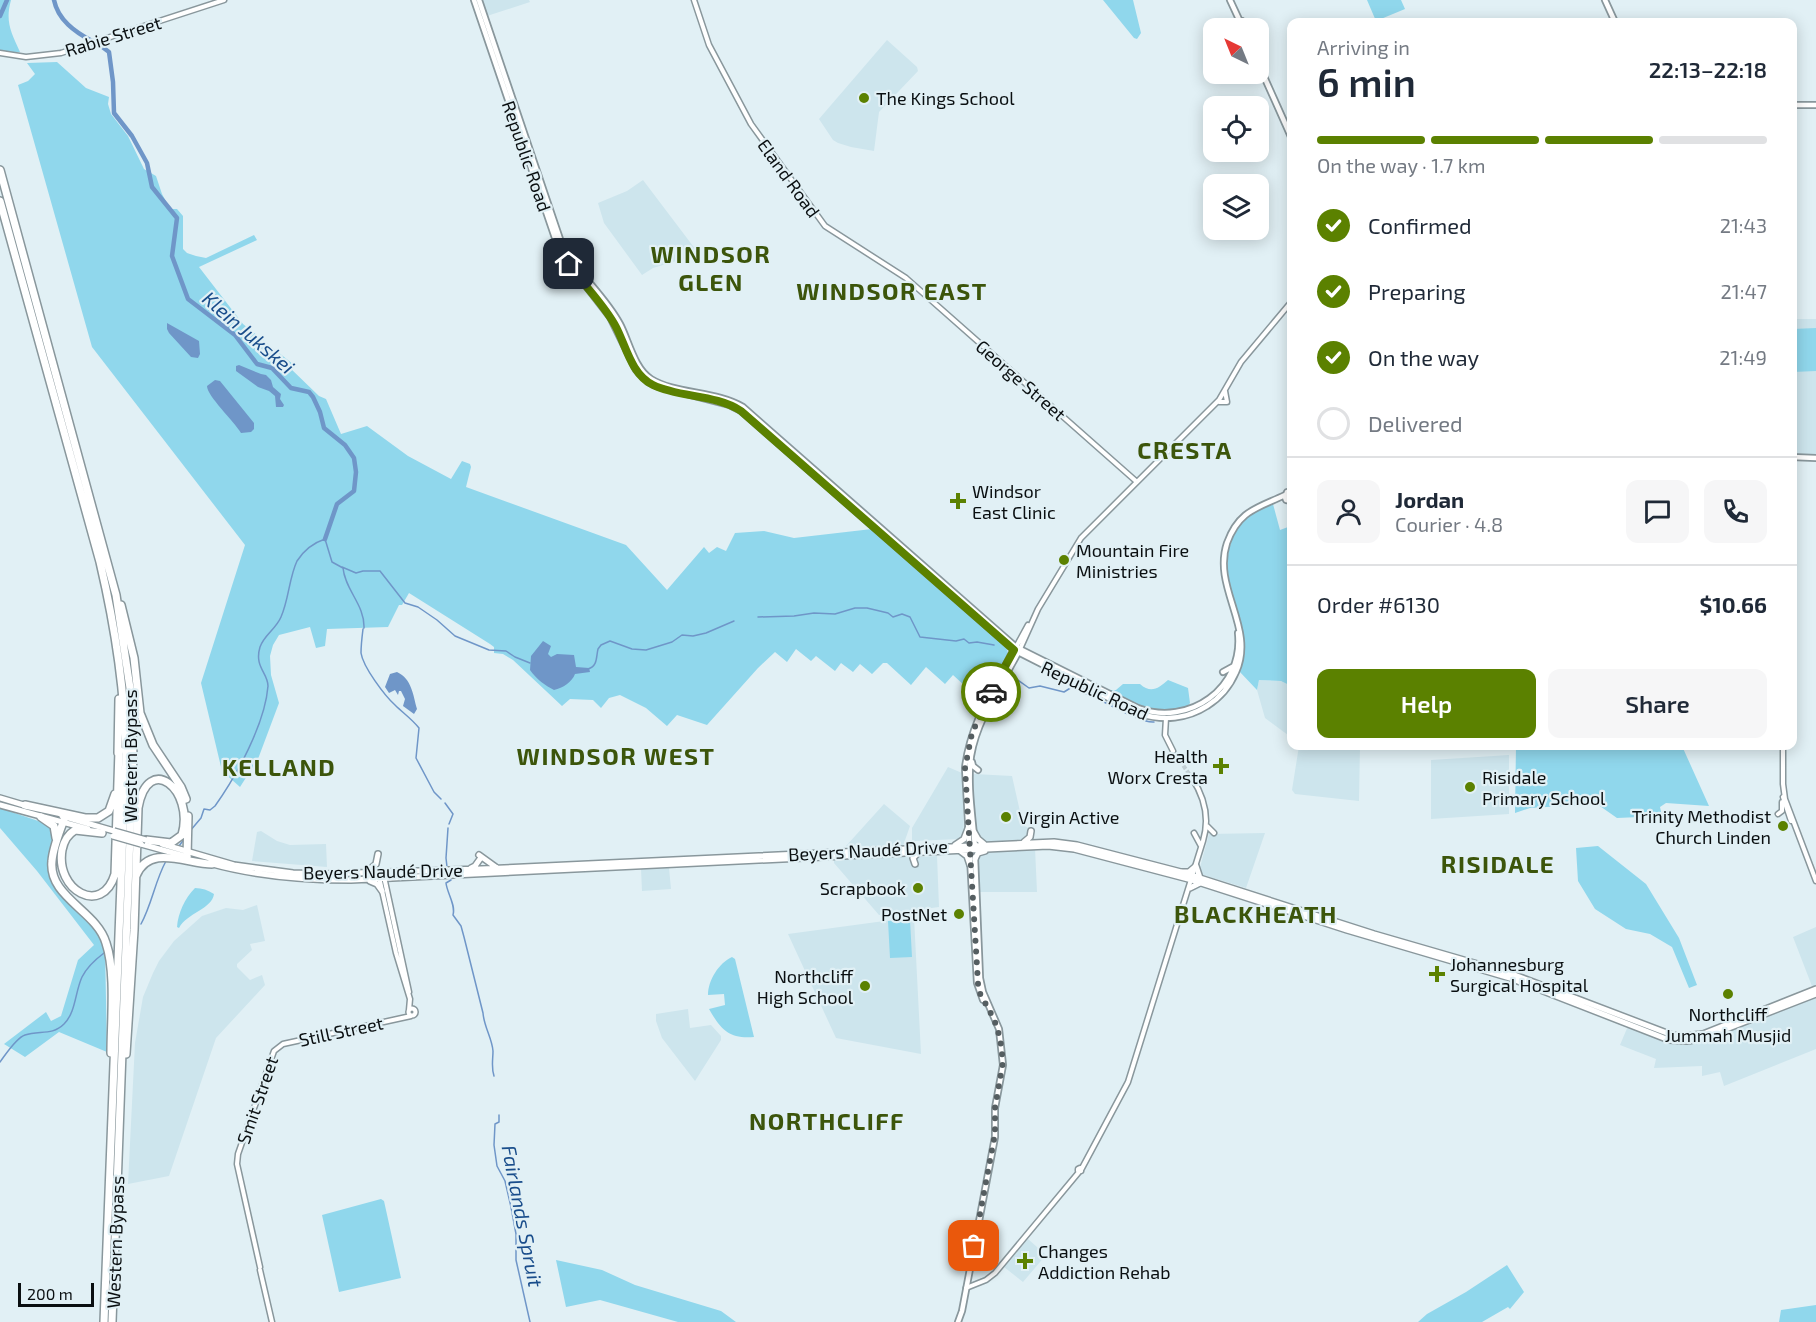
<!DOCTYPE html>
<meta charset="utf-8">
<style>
:root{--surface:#fff;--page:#f6f6f7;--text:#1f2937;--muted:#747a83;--line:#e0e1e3;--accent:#5b8100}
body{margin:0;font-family:"Exo 2",sans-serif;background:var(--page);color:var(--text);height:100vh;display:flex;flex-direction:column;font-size:22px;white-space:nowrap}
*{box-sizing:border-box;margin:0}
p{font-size:20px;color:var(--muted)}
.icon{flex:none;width:33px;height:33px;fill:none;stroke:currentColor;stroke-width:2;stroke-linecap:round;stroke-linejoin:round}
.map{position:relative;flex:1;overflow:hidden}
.drawer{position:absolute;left:1287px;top:18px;width:510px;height:732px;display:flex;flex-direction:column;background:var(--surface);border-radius:12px;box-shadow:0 3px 15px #0003}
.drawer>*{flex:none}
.needle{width:39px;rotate:317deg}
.buttons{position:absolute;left:1203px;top:18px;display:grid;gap:12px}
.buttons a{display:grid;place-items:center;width:66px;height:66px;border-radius:12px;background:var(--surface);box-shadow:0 3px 15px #0003;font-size:30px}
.scale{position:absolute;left:18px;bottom:15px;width:76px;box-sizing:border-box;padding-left:6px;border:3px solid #0a0f11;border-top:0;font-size:16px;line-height:21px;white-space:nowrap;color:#0a0f11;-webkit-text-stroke:4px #e1f0f5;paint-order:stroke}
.pin{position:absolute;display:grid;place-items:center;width:51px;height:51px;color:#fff;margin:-26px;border-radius:12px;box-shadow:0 3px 9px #0006}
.courier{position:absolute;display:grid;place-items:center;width:60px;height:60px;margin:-30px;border:4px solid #5b8100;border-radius:50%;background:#fff;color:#222;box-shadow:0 2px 8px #0007}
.head em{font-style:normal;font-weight:600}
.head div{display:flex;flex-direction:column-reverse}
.head{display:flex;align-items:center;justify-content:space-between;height:102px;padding:0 30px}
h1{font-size:39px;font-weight:600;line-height:45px}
.bar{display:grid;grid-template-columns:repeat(4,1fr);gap:9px 6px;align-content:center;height:72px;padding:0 30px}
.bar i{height:8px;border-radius:4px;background:var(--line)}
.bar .selected{background:var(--accent)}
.bar p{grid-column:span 4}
.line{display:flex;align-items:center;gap:15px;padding:0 30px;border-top:2px solid var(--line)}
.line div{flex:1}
.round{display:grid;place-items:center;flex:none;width:63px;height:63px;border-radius:12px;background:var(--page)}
ol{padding:0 30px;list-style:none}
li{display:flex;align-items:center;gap:18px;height:66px}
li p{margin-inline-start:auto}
li .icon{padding:6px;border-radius:50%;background:var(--accent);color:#fff;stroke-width:4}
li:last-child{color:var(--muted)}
li i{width:33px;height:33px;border:3px solid var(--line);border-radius:50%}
.action{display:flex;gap:12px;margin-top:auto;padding:12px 30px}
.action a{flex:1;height:69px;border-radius:12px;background:var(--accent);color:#fff;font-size:24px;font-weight:600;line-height:69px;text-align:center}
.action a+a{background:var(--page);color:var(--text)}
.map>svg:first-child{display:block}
.built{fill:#cde5ed}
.green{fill:#90d7ec}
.water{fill:#6f96c8}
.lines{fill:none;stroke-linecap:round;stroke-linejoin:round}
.stream{stroke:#6f96c8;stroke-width:1.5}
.river{stroke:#6f96c8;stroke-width:4.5}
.tertiary-tunnel{stroke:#c1ced3;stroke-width:4;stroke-dasharray:4 2;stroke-linecap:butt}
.tertiary-casing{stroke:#89979c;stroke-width:7}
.secondary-casing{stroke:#89979c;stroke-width:8}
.primary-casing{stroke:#89979c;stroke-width:8}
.motorway-casing{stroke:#89979c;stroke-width:10}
.tertiary{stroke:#fff;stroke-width:4}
.secondary{stroke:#fff;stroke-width:4.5}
.primary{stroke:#fff;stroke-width:5}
.motorway{stroke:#fff;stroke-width:7}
.primary-bridge-casing{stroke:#89979c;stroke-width:8;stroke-linecap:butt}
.primary-bridge{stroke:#fff;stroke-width:5}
.done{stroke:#555e61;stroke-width:6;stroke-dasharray:0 10.8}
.route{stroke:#5b8100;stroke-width:8}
.poi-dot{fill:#5b8100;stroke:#e1f0f5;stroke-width:2}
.labels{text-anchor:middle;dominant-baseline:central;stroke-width:4.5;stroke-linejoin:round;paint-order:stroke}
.street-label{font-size:18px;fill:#0a0f11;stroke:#e1f0f5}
.poi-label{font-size:18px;fill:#0a0f11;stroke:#e1f0f5;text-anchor:start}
.water-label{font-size:20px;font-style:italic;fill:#194d8b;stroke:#e1f0f5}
.district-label{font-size:24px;font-weight:bold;letter-spacing:1.5px;fill:#3c550b;stroke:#e1f0f5}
</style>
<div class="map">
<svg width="1816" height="1322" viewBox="0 0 1816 1322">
<rect width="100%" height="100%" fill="#e1f0f5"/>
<!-- built -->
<path class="built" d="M482,0H529L530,2L487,16Z
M887,40L917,67L918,71L879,112L874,151L851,147L838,143L833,140L819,119Z
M643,180L699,254L653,268L642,275L604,223L598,203L627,191Z
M1793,319H1816V454H1793Z
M1259,680L1281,681L1291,686V735H1288L1265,718L1257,690Z
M1299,746H1360L1359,801L1295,794L1292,790Z
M1509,755V814L1431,819V760Z
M948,767L962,773L964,834L959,839L914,841L912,840V828Z
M974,774L1012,776L1023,825L1032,830L1034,840L984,842L975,832L972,777Z
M884,804L910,826L903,846H846Z
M261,831L277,841L290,845L326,844L327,867L252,861L257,832Z
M1265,833L1246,888L1200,874L1199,871L1209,834Z
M1035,848L1037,892H978L976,859L983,852Z
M907,854L918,857L937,856L939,907L879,915L834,863V858Z
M669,868L671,889L642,891L641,869Z
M257,905L265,941L250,944L252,950L237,964V967L250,980L262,975L265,985L216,1038L169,1176L128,1184L135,1043L143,997L153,973L159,961L174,941L202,916L226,908L243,910Z
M914,917L921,1054L836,1038L788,934Z
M1816,927V1049L1724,1086L1720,1072L1702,1076V1066L1654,1068L1656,1059L1620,1045L1628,1026L1670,1042L1692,1043L1706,1040L1815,994L1793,937Z
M688,1009L690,1028L711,1025L721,1036V1040L695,1081L662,1038L656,1021V1014Z
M1028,1239L1046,1255L1023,1282L1004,1267Z"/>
<!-- green -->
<path class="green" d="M0,0H11C5,22 11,32 20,52L10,53L0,50Z
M1103,0H1133L1141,33L1137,39L1134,38Z
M1367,0H1401L1405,9L1376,21Z
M57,62L86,88L109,97L108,104L111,114L128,136L144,169L156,176L162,194L170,209H177L183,216V249L187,253L196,256L206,258L254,235L257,240L199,267L243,324L294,365L289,367L319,396L326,399L341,434L367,426L408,456L451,479L462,461L470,464L471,467L466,487L626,545L667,590L704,547L709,553L717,547L726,551L735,533L764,531L794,538L872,529L1007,648L1008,654L987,690L973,677L965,686L953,675L945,684L926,667L911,685L887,663H883L872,674L860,664L853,672L841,663L835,671L816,656L811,661L796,649L787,662L775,652L758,668L707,725L677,715L667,726L646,708L620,695L609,698L601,708L593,700L570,699L562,706L513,660L503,654L494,653V647L490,644L409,593L402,605H399L388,627L327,629L325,646L316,648L310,627L279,635L273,645L270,656L271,675L279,703L258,759L240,787L222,771L201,683L245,545L92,347L18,85L28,81L35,74L27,63Z
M1816,328V371L1793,372V329Z
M1273,504L1280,530L1288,527V525L1291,524V686L1281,681L1259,680L1257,690L1239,671C1242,664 1245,656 1245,649C1245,639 1242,630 1240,621C1230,587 1217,554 1242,523C1250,513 1261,505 1273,504Z
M1168,680L1188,688L1190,703L1187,707C1156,715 1134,704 1107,690H1116L1123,684H1140C1151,694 1159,688 1168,680Z
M1516,746H1682L1709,806L1666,803L1660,807L1662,816L1617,818L1597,804L1530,808L1515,813Z
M0,808L50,825L54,832C52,841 49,850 48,860C46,888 73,901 89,919C97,927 102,937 105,948L107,1052L59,1032L25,1057L4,1044L46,1012L51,1021L61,1016L78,960L94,945L37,871L0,828Z
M1598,846L1646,884L1679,938L1697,985L1689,988L1672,947L1650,934L1626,929L1595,909L1578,881L1576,848Z
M195,888C202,888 208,890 214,894C212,909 187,913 179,928L177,927C178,913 185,898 195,888Z
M910,920L912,957L890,958L888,921Z
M732,957L735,959L754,1037C729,1039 721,1030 709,1009L725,1005L724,994L708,995C708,980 719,963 732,957Z
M381,1199L384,1201L401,1278L339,1292L322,1215Z
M556,1260L602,1270L635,1285L721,1311L736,1322H678L600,1300L566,1307Z
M1507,1265L1524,1292L1510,1309L1508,1307L1482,1322H1418L1427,1314L1466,1292Z
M1816,1305V1322H1779L1781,1310Z"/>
<!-- water -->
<path class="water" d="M167,323L199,341L200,354L198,358L191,357L169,333L167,329Z
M239,365L261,374L266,375L271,380L273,387L281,394L280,399L284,405L283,407H276L275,396L269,391L258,387L236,371V366Z
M215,380L220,381L254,423V429L251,432L241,433C234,421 207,396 207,386Z
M543,641L551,646L548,654L551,657L557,654L574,655L576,667L589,668L590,672L575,674C572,682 563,688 554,690C546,686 536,679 530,670L531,656Z
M397,672C412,679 413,695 417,709L414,714L403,706L405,699L401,691H399L398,695L395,690L389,693L385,687L390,674Z"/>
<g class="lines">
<!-- stream -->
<path class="stream" d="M342,567L356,573L363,571H380L405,603L418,607L437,620L455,636L489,650L506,651L515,657L530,663
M758,617L794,616L814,613L835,614L855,608H867L888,613L893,617L902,614L910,617L920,637L956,641L964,639L969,643L977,642L994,645
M363,629C362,637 361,646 361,653C363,667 385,696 395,705C403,713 412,719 419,728L416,758L434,792L441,799
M588,669C598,666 596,657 598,649L601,645L610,641L632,649L646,650L672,642L682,635L693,636L706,633L734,621
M1015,678L1029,688L1040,686L1064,692L1072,687L1091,696
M1096,698C1109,704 1141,723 1154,722
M445,803L453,814L449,824
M190,831L201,818L204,809L210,810L215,806C237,775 265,724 268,686C268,673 254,667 260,647C264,635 276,629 281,617C289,599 289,578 297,561C304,550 313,543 325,539L332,562L343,568C345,590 365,605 364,628
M179,846L185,838
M447,867L446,858L448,828
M451,880L446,883C447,893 456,905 453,915L461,926L464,937L483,1013C484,1027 492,1038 493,1051C493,1060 491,1067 494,1076
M141,924C152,904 155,881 166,861
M0,1062C6,1054 16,1038 25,1035C39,1030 52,1036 64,1024C76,1012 75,992 82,977C87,967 96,959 104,953
M499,1115V1122L495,1124L494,1145L497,1166L505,1181L511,1207L516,1234V1260L530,1322"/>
<!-- river -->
<path class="river" d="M54,0C58,20 75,32 92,41
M0,16L7,0
M101,46L109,52L113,82L114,113L132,136L147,163L152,187L177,218L172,256L188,299L235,335L257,364L272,368L291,388L309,392L313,397L320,412L324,428L345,445L354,458L356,472L354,491L337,504L325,539"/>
<!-- tertiary-tunnel -->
<path class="tertiary-tunnel" d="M1173,751L1192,778"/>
<defs>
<path id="tertiary" d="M694,0L709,45L751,124L825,226L906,278L1137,482
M0,53L26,57L61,53L224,0
M1219,402H1227L1225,391
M1016,647L1028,625
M1020,649L1038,609L1081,538L1219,400L1241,362L1292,301
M1166,718L1165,735L1173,751
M1783,746V784
M1783,784L1785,799L1816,881
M1783,797L1791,821
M1778,814L1782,811V802
M1207,826L1214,833
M1194,833L1201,846
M383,872L409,992
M379,877L396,953L410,999L409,1010
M408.5 1012a3.5 3.5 0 1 1 7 0a3.5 3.5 0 1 1-7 0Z
M1080,1168L1081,1171H1078V1169Z
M1081,1170L1128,1082L1203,841C1210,818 1205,798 1192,778
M260,1267L237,1164L238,1154L274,1051L283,1044L411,1016
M260,1270L272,1322
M966,1288L986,1280L995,1273L1079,1172"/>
<path id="secondary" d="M474,0L556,241L572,268L610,317L636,370L648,382L659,387L729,405L741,411L1014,650L1140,714C1163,721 1187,719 1207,706C1220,698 1230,686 1236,672C1256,628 1212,588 1227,543C1239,510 1258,508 1285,495
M479,0L561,242C576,273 604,294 620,324C629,341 634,368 651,379C675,394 717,391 743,407L1016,647L1138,708C1189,727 1244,688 1238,633
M1230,0L1243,28
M1605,0L1615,22
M1242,21L1245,25L1249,26
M1254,28L1256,27
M1258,63L1292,139
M1792,105H1816
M1792,457L1816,458
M1292,492H1287L1285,497L1286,500L1292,501
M1223,672L1234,666
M972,762L973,766L978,770
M975,848C973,818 967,786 971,756C977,719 1002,684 1019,651
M983,1000L977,983L965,768C970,724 994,688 1014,649
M958,1322L962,1311L995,1137V1108L1003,1065L999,1029L983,992L980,978L975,857"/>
<path id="primary" d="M0,798L27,806
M0,805L88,829
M62,816L114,831
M974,832L978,839L984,844
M1024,842L1030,837L1031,831
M141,844L188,857
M162,844L234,865L293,873L324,874L481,869L1054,842L1077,845L1181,872L1374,934L1512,974L1672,1035L1684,1036L1703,1034L1816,989
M955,845L964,839L969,826
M959,850L967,856L970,865
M479,855L497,868
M975,859L978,853L985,851
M209,863C255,876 303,880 351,880L1048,846L1074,849L1192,880L1347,930L1510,978L1669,1040L1688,1041L1703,1038L1816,994
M915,864L913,858L919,852
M471,868L475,866L480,859
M368,871L376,864L378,854
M1182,872H1189L1196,866L1200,878
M370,881L377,884L382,891
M1190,888L1200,883"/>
<path id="motorway" d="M0,170L116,595L130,688L133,755L112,1322
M0,201L100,562C115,626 125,688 126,754L104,1322
M121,605L134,658L140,713L153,745L181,787L186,799
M118,753L119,699
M25,805L85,818H98L109,811L115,794
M41,817L54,826L56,838
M65,817C60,831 53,847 52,861C48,897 97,911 106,943C116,972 111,1021 111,1053
M102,833L75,830C67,835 64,841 62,850C55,890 102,917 115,874L119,750
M187,857L188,816
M136,876C149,843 187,864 212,864
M126,1054L134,930L138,808C148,751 195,790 182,835L171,843L146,840"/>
</defs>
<!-- tertiary casing -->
<use href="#tertiary" class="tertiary-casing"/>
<!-- secondary casing -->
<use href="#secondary" class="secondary-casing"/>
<!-- primary casing -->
<use href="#primary" class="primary-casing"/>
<!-- motorway casing -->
<use href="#motorway" class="motorway-casing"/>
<!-- tertiary -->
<use href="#tertiary" class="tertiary"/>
<!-- secondary -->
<use href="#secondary" class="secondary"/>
<!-- primary -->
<use href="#primary" class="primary"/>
<!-- motorway -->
<use href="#motorway" class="motorway"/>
<defs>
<path id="primary-bridge" d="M114,831L146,840
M113,836L141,844"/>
</defs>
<!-- primary-bridge casing -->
<use href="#primary-bridge" class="primary-bridge-casing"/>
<!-- primary-bridge -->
<use href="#primary-bridge" class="primary-bridge"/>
</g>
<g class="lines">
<!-- done -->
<path class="done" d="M974,1246L995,1134V1108L1003,1062L1000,1038L994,1019L978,990V983L965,768L972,733L991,692"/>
<!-- route -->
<path class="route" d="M569,264C584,286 604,304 616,327C626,346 631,374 653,385C680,398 715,394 741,411L1014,650L991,692"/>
</g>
<!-- markers -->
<g class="poi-dot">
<circle cx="864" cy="98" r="6"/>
<path d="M955 492h6v6h6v6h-6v6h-6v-6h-6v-6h6z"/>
<circle cx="1064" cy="560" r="6"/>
<path d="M1218 757h6v6h6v6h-6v6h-6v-6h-6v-6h6z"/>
<circle cx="1470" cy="787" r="6"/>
<circle cx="1006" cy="817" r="6"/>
<circle cx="1783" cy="826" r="6"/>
<circle cx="918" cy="888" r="6"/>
<circle cx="959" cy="914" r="6"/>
<path d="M1434 965h6v6h6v6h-6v6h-6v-6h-6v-6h6z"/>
<circle cx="865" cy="986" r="6"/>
<circle cx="1728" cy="994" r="6"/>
<path d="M1022 1252h6v6h6v6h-6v6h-6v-6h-6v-6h6z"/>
</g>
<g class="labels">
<!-- street labels -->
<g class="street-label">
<text transform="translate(113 36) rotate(-17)">Rabie Street</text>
<text transform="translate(527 156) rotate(71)">Republic Road</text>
<text transform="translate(789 178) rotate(54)">Eland Road</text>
<text transform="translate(1021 380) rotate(41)">George Street</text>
<text transform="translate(1095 690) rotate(25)">Republic Road</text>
<text transform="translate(130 756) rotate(-90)">Western Bypass</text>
<text transform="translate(868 850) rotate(-3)">Beyers Naudé Drive</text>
<text transform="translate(383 871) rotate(-1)">Beyers Naudé Drive</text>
<text transform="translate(341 1031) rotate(-12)">Still Street</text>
<text transform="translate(257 1100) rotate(-71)">Smit Street</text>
<text transform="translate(115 1242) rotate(-88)">Western Bypass</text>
</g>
<!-- poi labels -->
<g class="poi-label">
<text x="876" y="98">The Kings School</text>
<text x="972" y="491">Windsor<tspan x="972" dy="21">East Clinic</tspan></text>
<text x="1076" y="550">Mountain Fire<tspan x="1076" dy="21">Ministries</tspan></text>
<text x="1208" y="756" text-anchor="end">Health<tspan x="1208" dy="21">Worx Cresta</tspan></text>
<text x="1482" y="777">Risidale<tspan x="1482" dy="21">Primary School</tspan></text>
<text x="1771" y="816" text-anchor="end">Trinity Methodist<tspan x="1771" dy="21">Church Linden</tspan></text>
<text x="1018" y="817">Virgin Active</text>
<text x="906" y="888" text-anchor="end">Scrapbook</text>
<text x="947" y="914" text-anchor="end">PostNet</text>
<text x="1450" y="964">Johannesburg<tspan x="1450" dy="21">Surgical Hospital</tspan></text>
<text x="853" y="976" text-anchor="end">Northcliff<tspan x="853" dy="21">High School</tspan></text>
<text x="1728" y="1014" text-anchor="middle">Northcliff<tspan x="1728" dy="21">Jummah Musjid</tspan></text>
<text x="1038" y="1251">Changes<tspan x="1038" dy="21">Addiction Rehab</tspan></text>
</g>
<!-- water labels -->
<g class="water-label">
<text transform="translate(249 332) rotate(41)">Klein Jukskei</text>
<text transform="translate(523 1216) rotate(79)">Fairlands Spruit</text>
</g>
<!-- district labels -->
<g class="district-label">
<text x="711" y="253">WINDSOR<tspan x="711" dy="28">GLEN</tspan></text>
<text x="892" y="290">WINDSOR EAST</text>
<text x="1185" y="449">CRESTA</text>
<text x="616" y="755">WINDSOR WEST</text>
<text x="279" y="766">KELLAND</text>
<text x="1498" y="863">RISIDALE</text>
<text x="1256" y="913">BLACKHEATH</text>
<text x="827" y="1120">NORTHCLIFF</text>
</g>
</g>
</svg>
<div class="buttons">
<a><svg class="needle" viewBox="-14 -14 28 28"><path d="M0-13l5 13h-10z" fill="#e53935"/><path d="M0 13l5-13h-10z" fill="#747a83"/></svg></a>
<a><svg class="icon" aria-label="locate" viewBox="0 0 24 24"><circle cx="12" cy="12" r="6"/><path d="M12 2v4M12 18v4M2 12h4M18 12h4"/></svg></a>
<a><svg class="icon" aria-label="layers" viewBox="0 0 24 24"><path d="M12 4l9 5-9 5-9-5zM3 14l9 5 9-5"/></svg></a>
</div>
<div class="scale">200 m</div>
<div class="pin" style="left:974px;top:1246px;background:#ea580c"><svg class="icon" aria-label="bag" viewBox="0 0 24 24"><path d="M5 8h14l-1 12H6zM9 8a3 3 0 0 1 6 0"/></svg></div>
<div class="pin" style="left:569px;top:264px;background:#1f2937"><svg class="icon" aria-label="home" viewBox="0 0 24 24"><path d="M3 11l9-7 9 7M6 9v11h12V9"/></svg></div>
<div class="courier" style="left:991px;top:692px"><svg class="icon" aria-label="car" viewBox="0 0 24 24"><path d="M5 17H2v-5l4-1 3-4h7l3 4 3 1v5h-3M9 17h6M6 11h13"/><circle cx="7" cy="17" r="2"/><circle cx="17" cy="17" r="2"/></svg></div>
<section class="drawer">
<div class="head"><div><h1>6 min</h1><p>Arriving in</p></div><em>22:13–22:18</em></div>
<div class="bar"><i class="selected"></i><i class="selected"></i><i class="selected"></i><i></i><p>On the way · 1.7 km</p></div>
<ol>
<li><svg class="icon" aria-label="check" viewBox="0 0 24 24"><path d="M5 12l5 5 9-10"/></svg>Confirmed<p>21:43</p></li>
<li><svg class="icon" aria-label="check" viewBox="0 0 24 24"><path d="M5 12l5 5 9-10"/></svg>Preparing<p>21:47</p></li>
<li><svg class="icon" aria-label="check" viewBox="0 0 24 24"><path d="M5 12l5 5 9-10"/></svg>On the way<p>21:49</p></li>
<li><i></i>Delivered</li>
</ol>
<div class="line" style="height:108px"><a class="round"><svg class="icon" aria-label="person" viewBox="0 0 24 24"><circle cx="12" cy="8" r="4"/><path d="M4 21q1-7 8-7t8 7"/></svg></a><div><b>Jordan</b><p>Courier · 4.8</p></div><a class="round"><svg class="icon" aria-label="chat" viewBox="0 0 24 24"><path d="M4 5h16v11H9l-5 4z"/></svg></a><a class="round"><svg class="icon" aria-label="phone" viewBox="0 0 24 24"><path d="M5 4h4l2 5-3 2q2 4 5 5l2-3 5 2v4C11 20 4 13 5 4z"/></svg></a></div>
<div class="line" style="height:78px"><div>Order #6130</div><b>$10.66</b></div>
<div class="action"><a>Help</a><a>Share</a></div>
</section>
</div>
